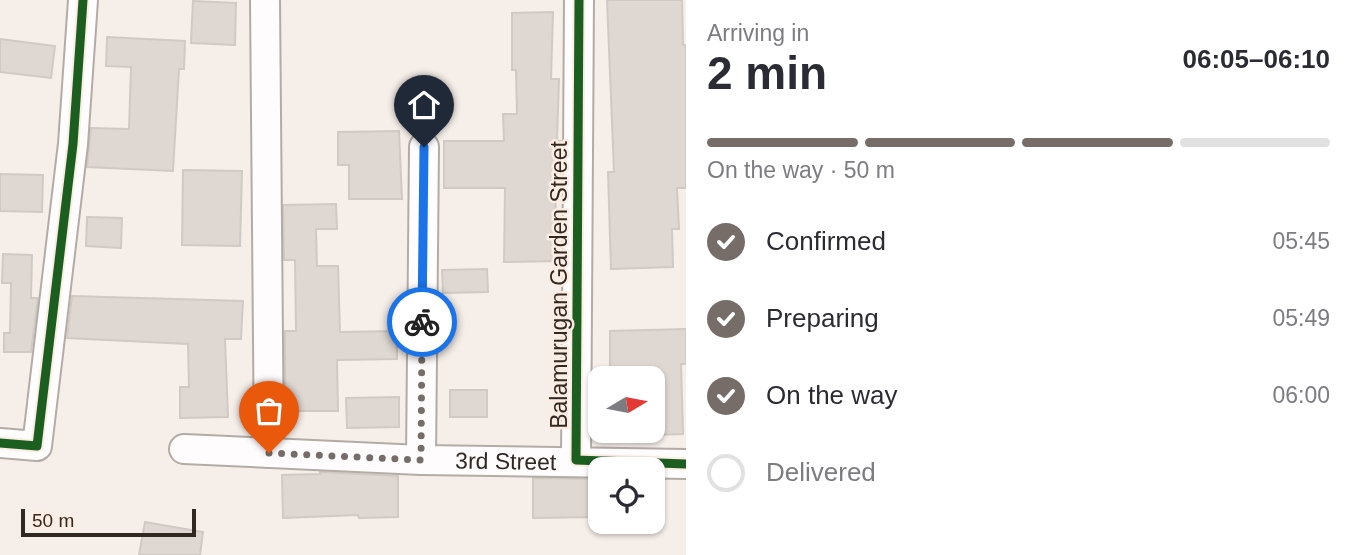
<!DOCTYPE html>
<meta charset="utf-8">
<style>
:root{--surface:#fff;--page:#f7f7f7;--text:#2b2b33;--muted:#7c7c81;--line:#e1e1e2;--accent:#766d68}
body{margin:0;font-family:Helvetica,sans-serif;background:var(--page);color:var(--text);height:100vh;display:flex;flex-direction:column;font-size:26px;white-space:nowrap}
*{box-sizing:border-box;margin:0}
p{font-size:23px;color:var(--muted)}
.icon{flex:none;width:38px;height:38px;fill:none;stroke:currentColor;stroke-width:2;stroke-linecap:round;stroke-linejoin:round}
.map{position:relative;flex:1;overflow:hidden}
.side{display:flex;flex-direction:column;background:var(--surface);width:665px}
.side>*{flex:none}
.needle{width:46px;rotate:80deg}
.fabs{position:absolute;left:588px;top:366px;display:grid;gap:14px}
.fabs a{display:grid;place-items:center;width:77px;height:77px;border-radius:14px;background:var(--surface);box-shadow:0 2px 5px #0004;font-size:35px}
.scale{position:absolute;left:21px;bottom:18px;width:175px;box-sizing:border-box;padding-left:7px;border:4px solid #312822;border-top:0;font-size:19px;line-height:24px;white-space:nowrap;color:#312822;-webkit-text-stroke:5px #fcede3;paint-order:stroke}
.pin{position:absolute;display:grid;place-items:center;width:60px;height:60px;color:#fff;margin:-72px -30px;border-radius:50% 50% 50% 0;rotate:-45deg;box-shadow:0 0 7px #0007}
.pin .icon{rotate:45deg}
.courier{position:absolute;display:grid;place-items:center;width:70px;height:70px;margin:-35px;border:5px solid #1a73e8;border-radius:50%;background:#fff;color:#222;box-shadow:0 2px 9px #0007}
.headline em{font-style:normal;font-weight:600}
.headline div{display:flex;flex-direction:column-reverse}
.headline{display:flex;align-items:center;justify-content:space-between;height:119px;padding:0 21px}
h1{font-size:46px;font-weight:600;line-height:52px}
.bar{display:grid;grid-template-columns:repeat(4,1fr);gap:10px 7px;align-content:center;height:84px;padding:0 21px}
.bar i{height:9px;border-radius:5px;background:var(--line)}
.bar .active{background:var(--accent)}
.bar p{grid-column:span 4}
ol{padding:0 21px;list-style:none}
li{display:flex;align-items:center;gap:21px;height:77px}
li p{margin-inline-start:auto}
li .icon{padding:7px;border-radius:50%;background:var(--accent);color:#fff;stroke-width:4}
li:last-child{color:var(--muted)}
li i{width:38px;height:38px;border:4px solid var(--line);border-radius:50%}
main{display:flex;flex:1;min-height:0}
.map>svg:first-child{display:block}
.building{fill:#dfd7d1;stroke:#d1c9c3;stroke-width:2}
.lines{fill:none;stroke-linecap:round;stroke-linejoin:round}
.street-casing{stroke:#b3aca6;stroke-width:32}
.street{stroke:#fefcfc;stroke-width:28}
.cycleway-casing{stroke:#fcede3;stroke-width:13}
.cycleway{stroke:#1b5e20;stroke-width:9}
.done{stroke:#766d68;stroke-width:7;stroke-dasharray:0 12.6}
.route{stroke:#1a73e8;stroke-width:9}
.labels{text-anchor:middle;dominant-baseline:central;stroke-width:5;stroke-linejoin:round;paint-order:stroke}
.street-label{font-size:23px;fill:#312822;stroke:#fcede3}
</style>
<main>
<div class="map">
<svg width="686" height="555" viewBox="0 0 686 555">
<rect width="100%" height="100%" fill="#f6eee9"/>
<!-- building -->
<path class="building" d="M607,0H682L683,45H686V188H677L679,229H672L673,267L611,269L608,172H614Z
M193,1L236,3L235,45L191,43Z
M553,12L551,79H559L557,141H561L560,196H555L559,261L504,262L505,188H444V141H504L503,114H517L516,70H512V13Z
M107,37L185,41L184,69H179L173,171L87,167L91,128L129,129L131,67L106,66Z
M0,39L55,46L51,78L0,72Z
M399,131L402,199H349V165H338V132Z
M183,170L242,171L240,246L182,245Z
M0,174L43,175L42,212L0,211Z
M336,204L337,229H316L317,266H338L340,332L397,331V359L337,360L338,411H285V331H296L295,260H284L283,205Z
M87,217L122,218L121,248L86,246Z
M3,254L32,255L31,298H38L31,352H4V333H10L11,283H2Z
M487,269L488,292L443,293L442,270Z
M72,296L243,301L241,339H225L228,417L180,418V387H189L188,344L67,338Z
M686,329V364H681L683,434L653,435V378H610V331Z
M450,390H487V417H450Z
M399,397V427L347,428L346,398Z
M320,472L398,476V517L359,518L358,515L283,518L282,475L320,474Z
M533,478L600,479V517L533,518Z
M145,522L203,532L200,555H139Z"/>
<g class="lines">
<defs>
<g id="street">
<path d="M265,0L269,453"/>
<path d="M0,443L37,446L73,144L83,0"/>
<path id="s1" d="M184,449L421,460L686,464"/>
<path d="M421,460L424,147"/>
<path d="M576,460L579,0"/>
</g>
</defs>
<!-- street casing -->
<use href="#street" class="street-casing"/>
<!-- street -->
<use href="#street" class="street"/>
<defs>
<path id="cycleway" d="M579,0L576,460L686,464
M0,443L37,446L73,144L83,0"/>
</defs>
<!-- cycleway casing -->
<use href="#cycleway" class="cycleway-casing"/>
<!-- cycleway -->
<use href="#cycleway" class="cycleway"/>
</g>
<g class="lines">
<!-- done -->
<path class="done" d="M269,453L421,460L422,322"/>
<!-- route -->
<path class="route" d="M422,322L424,147"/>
</g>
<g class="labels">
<!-- street labels -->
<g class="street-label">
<text transform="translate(559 285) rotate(-90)">Balamurugan Garden Street</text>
<text stroke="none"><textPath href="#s1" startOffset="322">3rd Street</textPath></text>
</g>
</g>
</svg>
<div class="fabs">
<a><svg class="needle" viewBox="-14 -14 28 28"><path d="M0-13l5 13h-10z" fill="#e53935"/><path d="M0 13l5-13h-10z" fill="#7c7c81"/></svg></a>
<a><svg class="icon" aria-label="locate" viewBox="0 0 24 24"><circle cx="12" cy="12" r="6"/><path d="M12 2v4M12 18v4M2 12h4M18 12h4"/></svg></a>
</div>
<div class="scale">50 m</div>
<div class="pin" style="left:269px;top:453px;background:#ea580c"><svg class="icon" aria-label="bag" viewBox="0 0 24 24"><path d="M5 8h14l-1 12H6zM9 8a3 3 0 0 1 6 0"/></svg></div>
<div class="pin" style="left:424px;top:147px;background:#1f2937"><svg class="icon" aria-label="home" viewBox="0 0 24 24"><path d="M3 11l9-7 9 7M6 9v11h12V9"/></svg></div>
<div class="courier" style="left:422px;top:322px"><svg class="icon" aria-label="bike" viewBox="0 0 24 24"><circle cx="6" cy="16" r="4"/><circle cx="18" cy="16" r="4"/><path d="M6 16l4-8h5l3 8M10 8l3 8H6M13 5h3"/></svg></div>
</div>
<section class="side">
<div class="headline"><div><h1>2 min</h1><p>Arriving in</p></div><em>06:05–06:10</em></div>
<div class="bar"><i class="active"></i><i class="active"></i><i class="active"></i><i></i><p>On the way · 50 m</p></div>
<ol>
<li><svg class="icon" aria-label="check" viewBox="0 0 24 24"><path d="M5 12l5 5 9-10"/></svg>Confirmed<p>05:45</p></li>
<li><svg class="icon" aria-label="check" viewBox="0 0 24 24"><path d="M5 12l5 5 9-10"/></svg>Preparing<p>05:49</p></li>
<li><svg class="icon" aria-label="check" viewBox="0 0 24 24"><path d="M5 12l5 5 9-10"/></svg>On the way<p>06:00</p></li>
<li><i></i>Delivered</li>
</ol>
</section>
</main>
